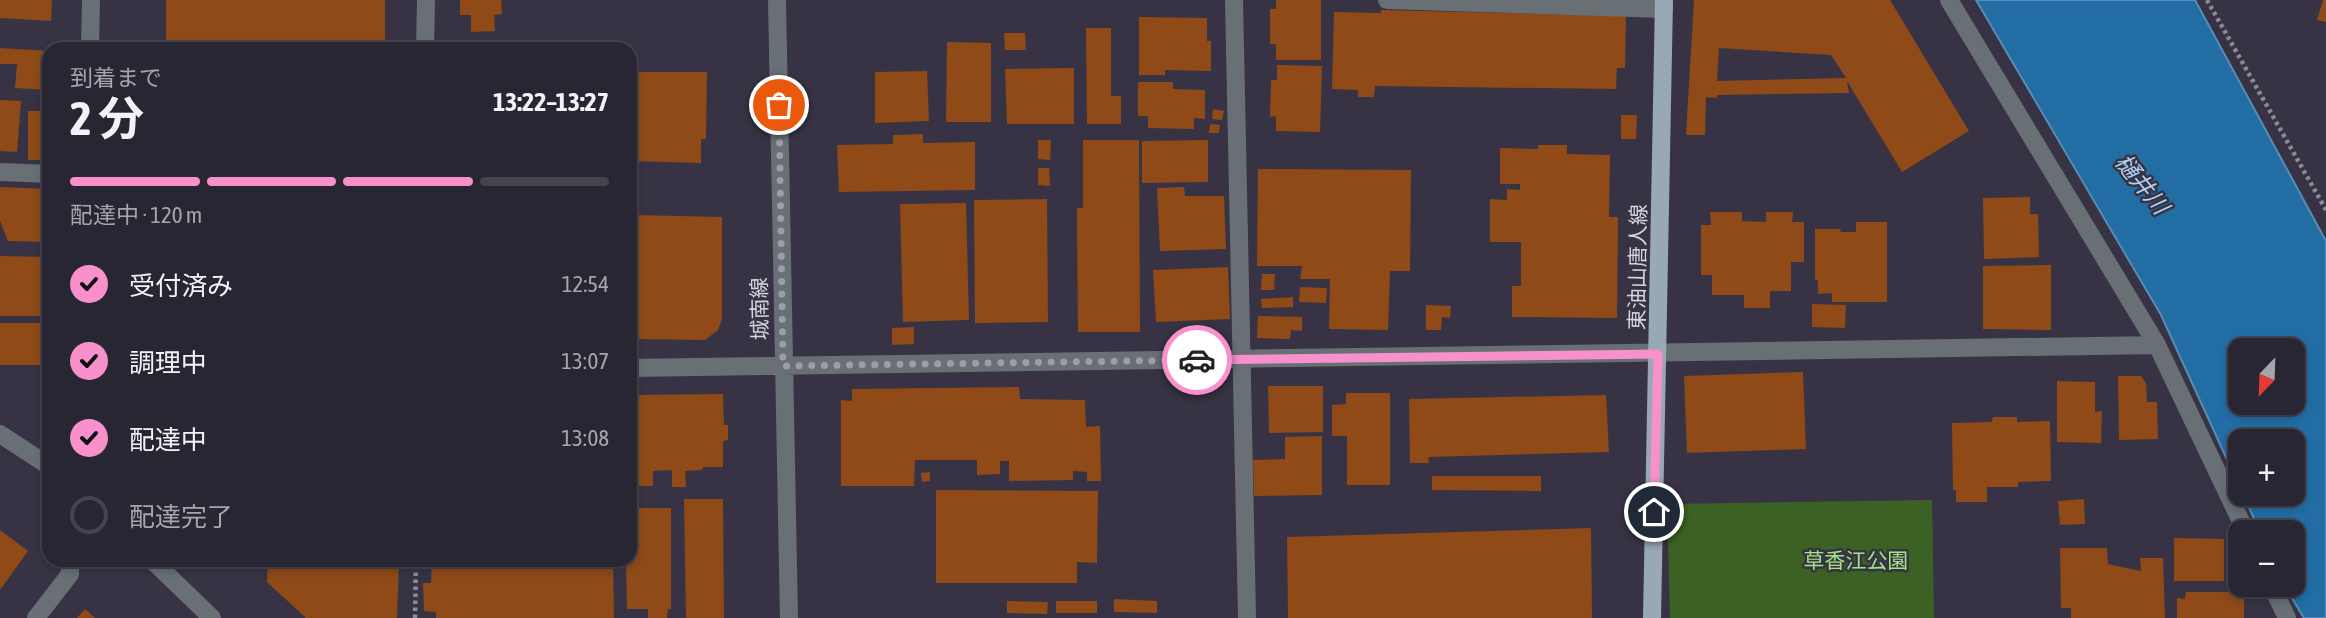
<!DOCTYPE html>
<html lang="ja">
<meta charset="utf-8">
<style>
:root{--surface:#292633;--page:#312e3b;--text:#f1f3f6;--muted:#a5a5ac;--line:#45434e;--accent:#f890cc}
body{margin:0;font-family:"Asap Condensed","Noto Sans JP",sans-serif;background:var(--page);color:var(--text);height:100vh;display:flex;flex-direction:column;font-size:26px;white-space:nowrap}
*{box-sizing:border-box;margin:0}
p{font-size:23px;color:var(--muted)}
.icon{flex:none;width:38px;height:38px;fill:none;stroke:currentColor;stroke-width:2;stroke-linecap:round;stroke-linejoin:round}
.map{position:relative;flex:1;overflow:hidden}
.sheet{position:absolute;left:42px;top:42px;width:595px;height:525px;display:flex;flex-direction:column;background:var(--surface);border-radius:21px;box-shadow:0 4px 10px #0003,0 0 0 2px var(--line)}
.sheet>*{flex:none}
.needle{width:46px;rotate:203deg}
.buttons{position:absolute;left:2228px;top:338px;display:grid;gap:14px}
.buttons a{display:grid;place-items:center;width:77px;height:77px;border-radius:14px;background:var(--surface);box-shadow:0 4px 10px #0003,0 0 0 2px var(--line);font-size:35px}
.pin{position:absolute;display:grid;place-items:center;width:60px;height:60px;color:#fff;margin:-30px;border:4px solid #fff;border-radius:50%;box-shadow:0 2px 7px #0007}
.courier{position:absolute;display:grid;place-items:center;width:70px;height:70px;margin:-35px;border:5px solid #f890cc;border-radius:50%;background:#fff;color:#222;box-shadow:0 2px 9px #0007}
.headline em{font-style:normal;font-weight:700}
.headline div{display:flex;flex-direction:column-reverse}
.headline{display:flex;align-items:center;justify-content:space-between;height:119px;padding:0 28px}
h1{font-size:46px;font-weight:700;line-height:52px}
.bar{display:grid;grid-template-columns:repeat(4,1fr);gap:10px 7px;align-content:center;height:84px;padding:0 28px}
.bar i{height:9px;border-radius:5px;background:var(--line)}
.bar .on{background:var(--accent)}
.bar p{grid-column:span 4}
ol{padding:0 28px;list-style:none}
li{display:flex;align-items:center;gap:21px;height:77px}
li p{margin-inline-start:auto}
li .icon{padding:7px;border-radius:50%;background:var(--accent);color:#111;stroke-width:4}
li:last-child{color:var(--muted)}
li i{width:38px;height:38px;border:4px solid var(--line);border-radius:50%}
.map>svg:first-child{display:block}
.green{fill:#3b6224}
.water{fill:#226da3;stroke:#588cb5;stroke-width:2;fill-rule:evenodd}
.building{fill:#8f4a17;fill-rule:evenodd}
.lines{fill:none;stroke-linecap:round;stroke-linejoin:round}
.path{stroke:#8d8a98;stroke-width:4.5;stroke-dasharray:3.5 3.5;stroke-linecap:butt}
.minor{stroke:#687076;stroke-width:18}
.major{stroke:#98a8b4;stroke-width:18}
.done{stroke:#9e9ca9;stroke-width:7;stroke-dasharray:0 12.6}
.route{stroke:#f890cc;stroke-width:9}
.labels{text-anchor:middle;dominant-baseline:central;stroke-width:5;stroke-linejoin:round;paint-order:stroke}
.street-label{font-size:21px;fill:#d6d4df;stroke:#373344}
.park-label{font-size:21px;fill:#a3e282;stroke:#373344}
.water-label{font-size:23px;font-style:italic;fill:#b0d3f2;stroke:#373344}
</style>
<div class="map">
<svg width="2326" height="618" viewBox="0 0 2326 618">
<rect width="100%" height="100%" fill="#373344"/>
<!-- green -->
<path class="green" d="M1932,500L1934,618H1670L1667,504Z"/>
<!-- water -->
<path class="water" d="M1976,0H2195L2326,241V618H2304L2284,585L2292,584V532H2260L2243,494H2292V441H2240V488L2161,315ZM2240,350H2292V402H2240Z"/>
<!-- building -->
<path class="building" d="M0,0H52L51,21L0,18Z
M166,0H385V49H318V44L231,45V49H166Z
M460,0H501L502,14L494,15L495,31L471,32V15H460Z
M1276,0H1321V60H1276V44H1270V9H1276Z
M1694,0H1890L1969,131L1902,172L1847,81L1849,93L1717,95V98L1706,97L1705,135H1686ZM1719,48L1831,55L1846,78L1717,81Z
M2323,0H2326V22L2317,20Z
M1381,10L1626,16L1625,68H1617L1616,89L1375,86L1374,97H1358V90L1332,89L1334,12L1381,13Z
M1139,17L1207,18V41H1211V71L1165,70V75H1139Z
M1086,28H1111V96H1121V124H1087Z
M1004,33H1025L1026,50H1005Z
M947,42L991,43V122H946Z
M0,48L49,51V90L15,88L17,64H0Z
M1277,65L1322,66L1320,132L1276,131V116L1270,117L1271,80H1277Z
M1074,68V124H1007L1005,69Z
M927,71L929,121L875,123V72Z
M630,72H707L706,139H701V163L630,161Z
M1138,82H1173V89L1205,90V119L1194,118V129L1148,128V116H1138Z
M0,100L21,101L17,152L0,151Z
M1213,109L1224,111L1222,120L1212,119Z
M28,111H49V160H28Z
M1621,115H1637L1636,139H1621Z
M1210,124L1220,125L1219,133H1209Z
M923,134V143L975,142V190L839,192L837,145L893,144V135Z
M1038,140H1051L1050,160L1038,159Z
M1083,140H1139L1140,332H1078L1077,228V208H1083Z
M1208,140V182L1142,183V141Z
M1538,145H1567V154L1610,155L1609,217H1618L1617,318L1512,317V286H1521V242H1490V199L1507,200V189L1520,190V184H1500V148L1538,149Z
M1038,168H1049L1050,186L1038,185Z
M1258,169L1411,170L1410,271H1390L1388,330L1329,329L1330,279H1300L1302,266H1257Z
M0,187L49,189V242L8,241L0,221Z
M1184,187L1185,196H1224L1226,249L1160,251L1157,188Z
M2030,197V214H2038L2039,257L1984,259L1983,198Z
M1047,199L1048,322L975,323L974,200Z
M966,203L969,320L903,322L900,204Z
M1710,212H1742V221L1766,222V212H1793L1792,222H1804V262H1791V291H1770V308H1744V295H1712V275H1701V225H1711Z
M636,215L722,217V319L718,330L705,340L631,339Z
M1856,222H1887V302H1832V293L1818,294V280H1815V229H1841L1840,232H1856Z
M0,256L49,257V316H0Z
M2051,265V330L1983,329V266Z
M1228,267L1230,319L1156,322L1153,270Z
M1262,274H1275L1274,290H1261Z
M1300,287L1327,288L1326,303L1299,302Z
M1293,297V307L1262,308L1261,299Z
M1812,304L1846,305L1845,328L1812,327Z
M1426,305L1451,306L1450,318L1442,317L1441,330H1426Z
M1258,316L1302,317V331L1291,330L1290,339L1257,338Z
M0,323H49V386L43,384V365H0Z
M914,327V344L892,345V328Z
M1803,372L1806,449L1687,453L1684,376Z
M2118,376H2141L2146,383L2147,402H2157L2158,439L2119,440Z
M2057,381L2095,382V412L2102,411L2101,443L2057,442Z
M1268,386H1323V432L1269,433Z
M1019,387L1020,399L1085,400L1086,427L1100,426L1101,481H1087V472L1073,471V480L1009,481V461H1000V474L977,475V460H915L914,486H841V400L852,401V389Z
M1346,393H1390V485H1347V436H1332V405L1346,404Z
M723,394L724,425H728V440L723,441V467H703L702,470L685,471L686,487H672V470L653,471V486H637L636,471H630V395Z
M1606,395L1609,452L1428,457L1429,463H1410L1409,399Z
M1993,417H2017V422L2050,421L2051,481L2018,482V487H1987V502H1956V490H1953L1952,423L1992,422Z
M1322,436V495L1254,496L1253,460L1285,459V437Z
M930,472V481L922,482L921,473Z
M1432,476H1541V491L1432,490Z
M936,490L1098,491L1097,563L1077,562V583H936Z
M684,499H723L724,618H686Z
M2084,499L2085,524L2060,525L2058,501Z
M630,508H671V609H668L667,618H648V609H627L626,560H630Z
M1591,528L1592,618H1288L1287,537Z
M0,530L28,551L0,590Z
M2174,538L2224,539V581H2174Z
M2060,548H2107L2108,564L2141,571L2140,558H2163L2165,618H2071V608H2061Z
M268,560H399L397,618H306L267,582Z
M432,560H613L614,618H436V612L424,611L423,583H431Z
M2186,592H2238V598L2244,597V618H2177V598L2185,599Z
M1114,599L1157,601V613L1114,612Z
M1007,601L1048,602L1047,614L1007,613Z
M1056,601H1097V613H1056Z
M85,609L95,618H77Z"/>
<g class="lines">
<!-- path -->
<path class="path" d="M2207,0L2326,210
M415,618L416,560"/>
<!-- minor -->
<path class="minor" d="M777,0L789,618
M1234,0L1247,618
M1387,0L1664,9
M1949,0L2157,345L2246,532
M90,49L91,0
M425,49L426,0
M0,172L49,174
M630,368L2157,345
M0,434L49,466
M152,560L212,618
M2271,584L2287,618
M36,618L70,574V560"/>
<!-- major -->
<path class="major" d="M1652,618L1664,0"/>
</g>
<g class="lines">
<!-- done -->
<path class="done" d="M779,105L783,366L1197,360"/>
<!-- route -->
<path class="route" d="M1197,360L1658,354L1654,512"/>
</g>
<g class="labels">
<!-- street labels -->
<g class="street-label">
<text transform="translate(1637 267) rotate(-89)">東油山唐人線</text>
<text transform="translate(759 309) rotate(-91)">城南線</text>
</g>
<!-- park labels -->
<g class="park-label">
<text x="1856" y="560">草香江公園</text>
</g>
<!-- water labels -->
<g class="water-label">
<text transform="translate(2142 184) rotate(51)">樋井川</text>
</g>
</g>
</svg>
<div class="buttons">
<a><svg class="needle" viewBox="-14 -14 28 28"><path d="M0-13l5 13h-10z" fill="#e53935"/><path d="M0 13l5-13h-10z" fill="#a5a5ac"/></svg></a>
<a>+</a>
<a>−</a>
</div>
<div class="pin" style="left:779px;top:105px;background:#ea580c"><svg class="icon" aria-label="bag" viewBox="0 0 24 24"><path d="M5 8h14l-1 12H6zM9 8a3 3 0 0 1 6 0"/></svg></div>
<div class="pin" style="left:1654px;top:512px;background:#1f2937"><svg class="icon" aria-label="home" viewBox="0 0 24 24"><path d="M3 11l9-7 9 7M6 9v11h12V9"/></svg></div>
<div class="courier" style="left:1197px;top:360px"><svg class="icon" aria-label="car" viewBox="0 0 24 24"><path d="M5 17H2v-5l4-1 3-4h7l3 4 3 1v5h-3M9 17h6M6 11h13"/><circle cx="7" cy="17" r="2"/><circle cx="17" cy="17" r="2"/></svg></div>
<section class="sheet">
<div class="headline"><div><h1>2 分</h1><p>到着まで</p></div><em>13:22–13:27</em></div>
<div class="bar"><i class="on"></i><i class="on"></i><i class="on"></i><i></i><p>配達中 · 120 m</p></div>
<ol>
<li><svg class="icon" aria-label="check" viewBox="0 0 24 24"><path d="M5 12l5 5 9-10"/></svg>受付済み<p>12:54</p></li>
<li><svg class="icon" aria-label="check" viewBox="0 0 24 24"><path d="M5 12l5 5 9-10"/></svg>調理中<p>13:07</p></li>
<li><svg class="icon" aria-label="check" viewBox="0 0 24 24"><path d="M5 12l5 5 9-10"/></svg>配達中<p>13:08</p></li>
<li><i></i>配達完了</li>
</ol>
</section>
</div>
